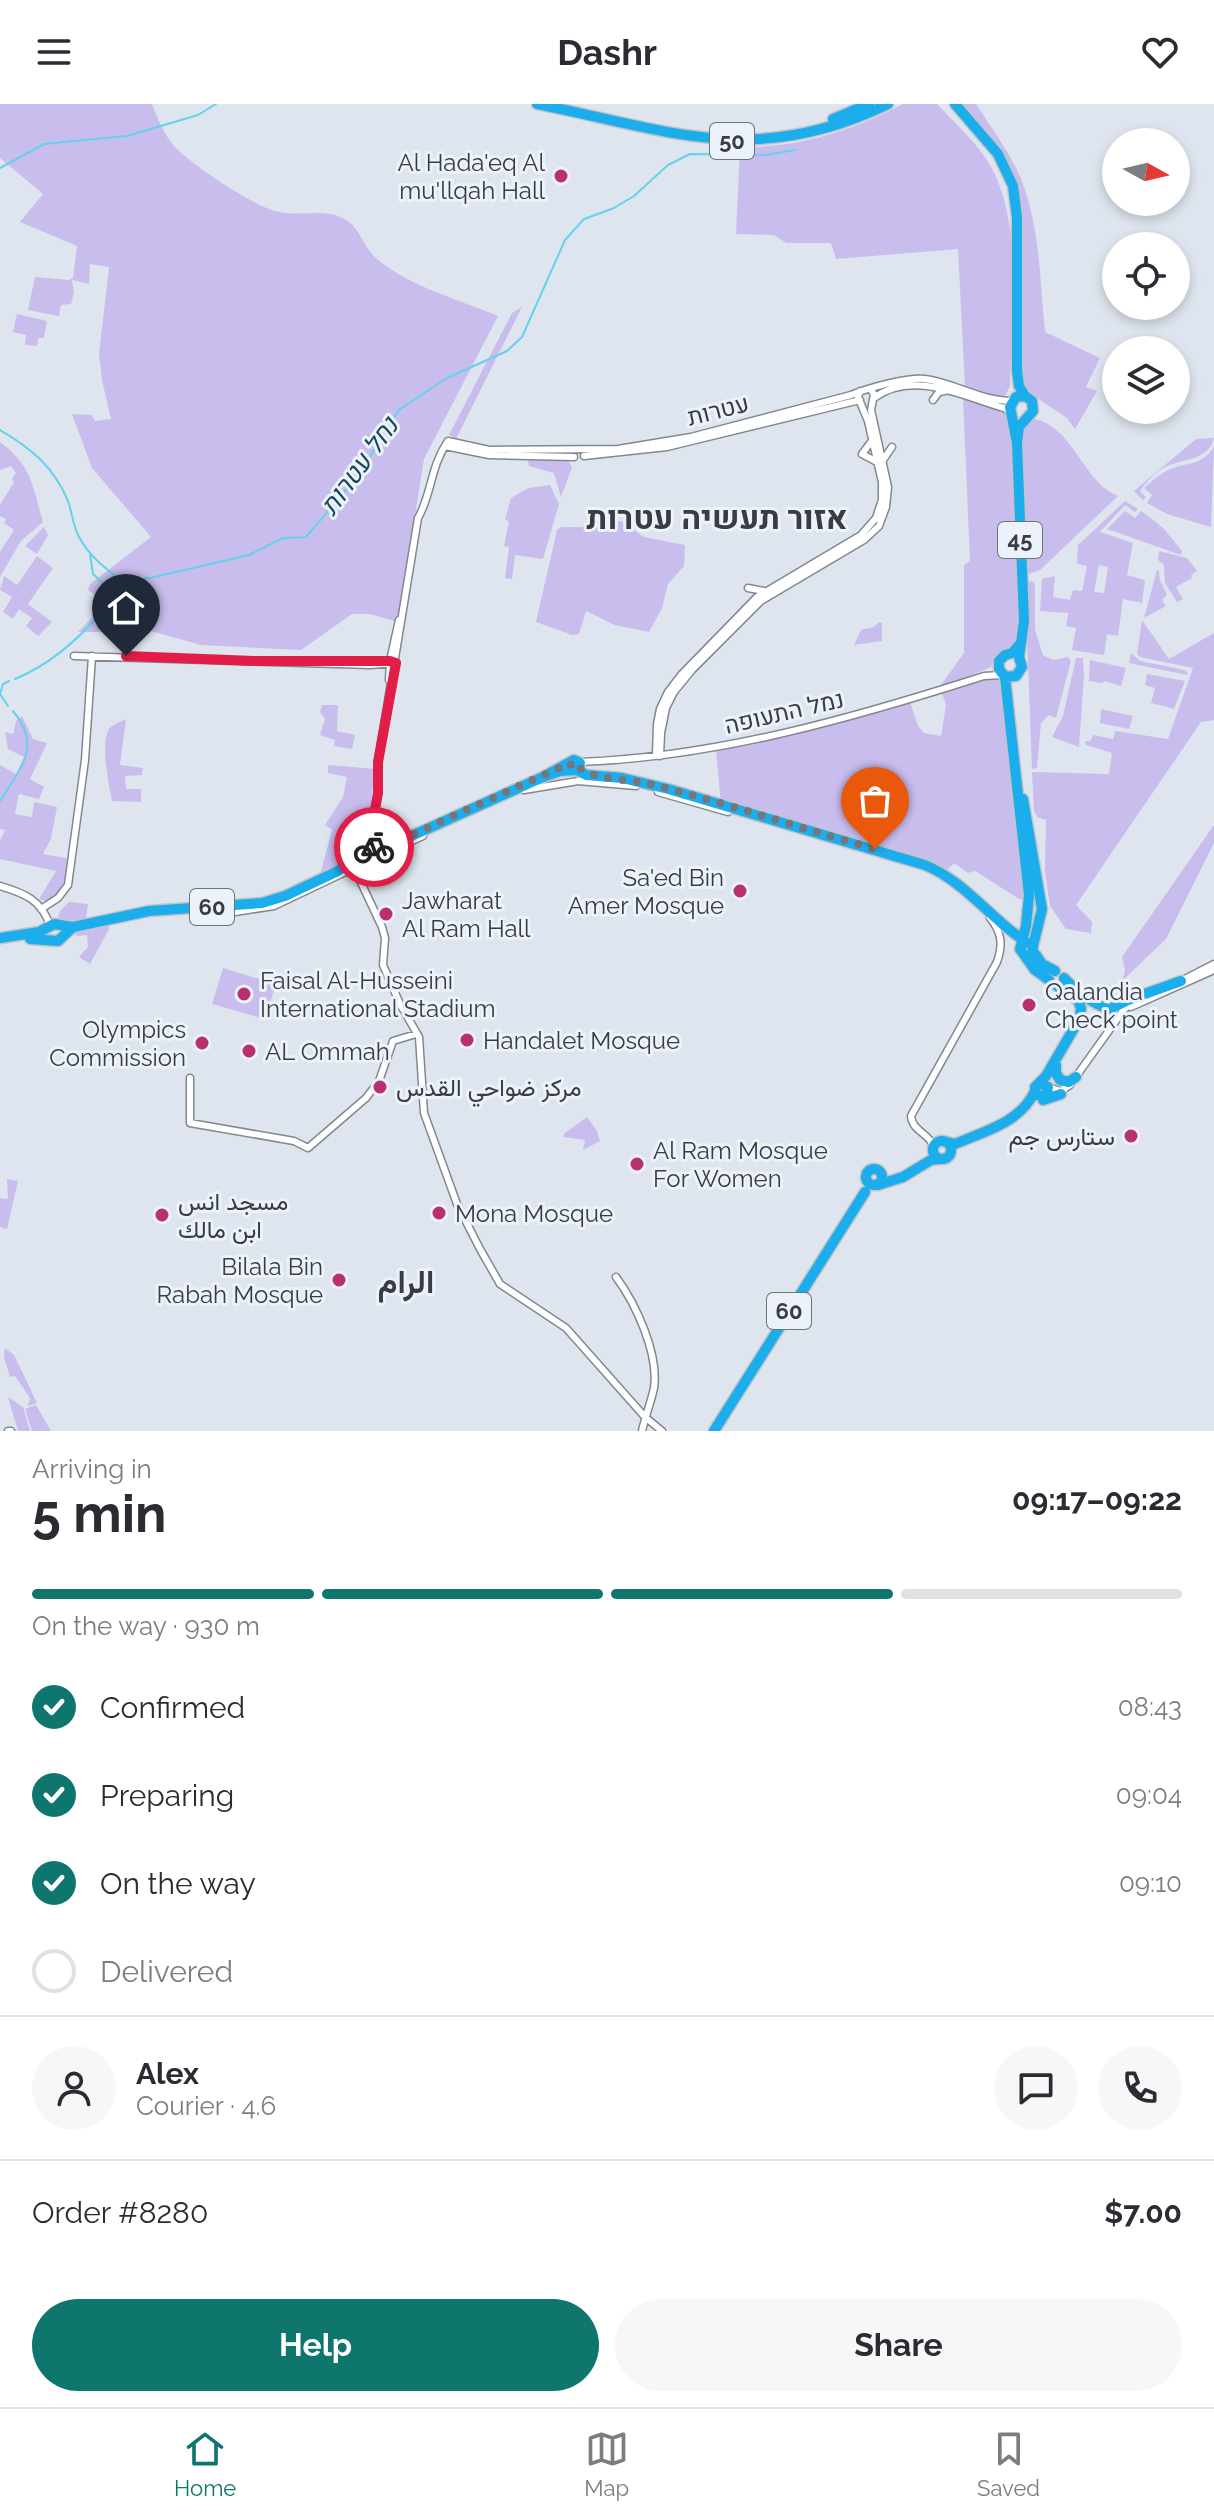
<!DOCTYPE html>
<meta charset="utf-8">
<style>
:root{--surface:#fff;--page:#f7f7f7;--text:#2b2b33;--muted:#7c7c81;--line:#e1e1e2;--accent:#0f766e}
body{margin:0;font-family:Raleway,Vazirmatn,Heebo,sans-serif;background:var(--page);color:var(--text);height:100vh;display:flex;flex-direction:column;font-size:30px;white-space:nowrap}
*{box-sizing:border-box;margin:0}
p{font-size:26px;color:var(--muted)}
.icon{flex:none;width:44px;height:44px;fill:none;stroke:currentColor;stroke-width:2;stroke-linecap:round;stroke-linejoin:round}
.map{position:relative;height:1327px;overflow:hidden}
.drawer{display:flex;flex-direction:column;background:var(--surface);flex:1}
.drawer>*{flex:none}
.needle{width:52px;rotate:98deg}
.fabs{position:absolute;left:1102px;top:24px;display:grid;gap:16px}
.fabs a{display:grid;place-items:center;width:88px;height:88px;border-radius:50%;background:var(--surface);box-shadow:0 4px 12px #0003;font-size:40px}
.pin{position:absolute;display:grid;place-items:center;width:68px;height:68px;color:#fff;margin:-82px -34px;border-radius:50% 50% 50% 0;rotate:-45deg;box-shadow:0 0 8px #0007}
.pin .icon{rotate:45deg}
.courier{position:absolute;display:grid;place-items:center;width:80px;height:80px;margin:-40px;border:6px solid #e11d48;border-radius:50%;background:#fff;color:#222;box-shadow:0 2px 10px #0007}
.overview em{font-style:normal;font-weight:700}
.overview div{display:flex;flex-direction:column-reverse}
.overview{display:flex;align-items:center;justify-content:space-between;height:136px;padding:0 32px}
h1{font-size:52px;font-weight:700;line-height:60px}
.bar{display:grid;grid-template-columns:repeat(4,1fr);gap:12px 8px;align-content:center;height:96px;padding:0 32px}
.bar i{height:10px;border-radius:6px;background:var(--line)}
.bar .on{background:var(--accent)}
.bar p{grid-column:span 4}
.line{display:flex;align-items:center;gap:20px;padding:0 32px;border-top:2px solid var(--line)}
.line div{flex:1}
.round{display:grid;place-items:center;flex:none;width:84px;height:84px;border-radius:42px;background:var(--page)}
ol{padding:0 32px;list-style:none}
li{display:flex;align-items:center;gap:24px;height:88px}
li p{margin-inline-start:auto}
li .icon{padding:8px;border-radius:50%;background:var(--accent);color:#fff;stroke-width:4}
li:last-child{color:var(--muted)}
li i{width:44px;height:44px;border:4px solid var(--line);border-radius:50%}
.button{display:flex;gap:16px;margin-top:auto;padding:16px 32px}
.button a{flex:1;height:92px;border-radius:48px;background:var(--accent);color:#fff;font-size:32px;font-weight:700;line-height:92px;text-align:center}
.button a+a{background:var(--page);color:var(--text)}
header{display:flex;justify-content:space-between;align-items:center;height:104px;padding:0 32px;background:var(--surface);font-size:36px;font-weight:700}
.dock{display:flex;justify-content:space-around;align-items:center;height:112px;border-top:2px solid var(--line);background:var(--surface);font-size:22px;color:var(--muted)}
.dock a{display:grid;justify-items:center;gap:4px}
.dock .on{color:var(--accent)}
.map>svg:first-child{display:block}
.green{fill:#c9bdee;fill-rule:evenodd}
.lines{fill:none;stroke-linecap:round;stroke-linejoin:round}
.stream{stroke:#64d2ea;stroke-width:2}
.secondary-casing{stroke:#828890;stroke-width:9}
.highway-casing{stroke:#c4c4c6;stroke-width:13}
.secondary{stroke:#fff;stroke-width:6}
.highway{stroke:#1caded;stroke-width:10}
.done{stroke:#73777d;stroke-width:8;stroke-dasharray:0 14.4}
.route{stroke:#e11d48;stroke-width:10}
.poi-dot{fill:#b8306f;stroke:#ebf2fb;stroke-width:3}
.labels{text-anchor:middle;dominant-baseline:central;stroke-width:6;stroke-linejoin:round;paint-order:stroke}
.shield{fill:#ebf2fb;stroke:#6f7378;stroke-width:2}
.shield-label{font-size:22px;font-weight:bold;fill:#3a3c40}
.poi-label{font-size:24px;fill:#3a3c40;stroke:#ebf2fb;text-anchor:start}
.street-label{font-size:24px;fill:#3a3c40;stroke:#ebf2fb}
.water-label{font-size:26px;font-style:italic;fill:#184953;stroke:#ebf2fb}
.district-label{font-size:32px;font-weight:bold;fill:#3a3c40;stroke:#ebf2fb}
</style>
<header><svg class="icon" aria-label="menu" viewBox="0 0 24 24"><path d="M4 6h16M4 12h16M4 18h16"/></svg>Dashr<svg class="icon" aria-label="heart" viewBox="0 0 24 24"><path d="M12 20l-8-8c-3-5 5-10 8-4 3-6 11-1 8 4z"/></svg></header>
<div class="map">
<svg width="1214" height="1327" viewBox="0 0 1214 1327">
<rect width="100%" height="100%" fill="#dee5ee"/>
<!-- green -->
<path class="green" d="M0,0H152C158,15 164,31 175,43C192,61 256,104 279,108C300,113 327,103 346,116C361,125 363,143 376,154C406,181 460,196 498,212L424,355L398,518L370,510H352L301,546L201,541L122,519L111,528H78L99,506V493L88,486L90,480L151,433L92,364L72,310L92,311L95,317L111,315L102,276L99,250L109,163L90,160L89,180L72,176L74,188L71,200L61,201L59,212L28,206L35,173L69,176L73,174L77,142L20,118L43,90L0,54Z
M903,0H937C954,18 973,35 987,56C1025,116 1011,212 1010,282L1005,292L1000,293L965,284L958,145L836,155L831,139H786L774,131L736,130L740,43C798,44 852,27 903,0Z
M963,0H976C991,24 1010,48 1021,75C1040,122 1040,178 1045,228L1100,254L1086,283L1097,287L1075,325L1067,314L1025,286L1022,276L1021,101C1013,61 989,30 963,0Z
M522,203L456,335L449,331L512,209Z
M17,210L47,217L44,234H38L37,242L25,241L26,231L13,228Z
M963,295L1003,307L1007,310L1011,322L1018,528C1016,546 998,547 991,563L938,585L964,549V461L970,457Z
M1035,315C1073,323 1083,378 1118,392L1040,466L1025,471L1021,337L1023,323Z
M1214,334C1207,360 1179,353 1160,366C1153,371 1146,379 1141,385L1140,388L1146,393L1143,396L1134,387L1196,335Z
M0,338C33,363 32,381 43,418L21,437L0,473V448L14,426L4,419L6,415L0,412V401L14,378L12,374L16,369L11,362L0,366Z
M1214,343L1211,423L1167,410L1147,399L1152,391L1144,384C1152,377 1160,370 1170,365C1190,357 1200,363 1214,343Z
M562,354L568,356L572,363L561,393L554,369L529,362L528,356Z
M550,381L559,400L543,455L515,451L512,475L505,474L509,443L504,442L509,417L505,416L511,394L528,384Z
M1125,397L1138,405L1135,408L1125,401L1100,428L1133,439L1127,471L1145,476L1142,499L1123,495L1118,532L1107,530L1104,551L1072,546L1076,524L1066,522L1068,509L1040,507L1042,475L1055,472L1053,493L1070,496L1073,486L1082,487L1087,462L1077,460L1078,441ZM1099,461L1108,463L1104,489L1094,488Z
M1125,407L1135,414L1141,407L1160,421L1158,423L1161,422L1164,425L1182,447L1181,451L1107,425Z
M621,417L644,433L685,441L684,462L668,480L662,504L649,528L615,521L586,507L579,530L572,531L536,518L557,426L561,423H599V418Z
M44,423L48,431L37,450L25,442Z
M1159,447L1187,454L1197,467L1191,471L1192,474L1176,483L1183,495L1177,498L1165,479L1164,461L1158,456Z
M37,452L53,464L28,500L52,518L38,532L26,522L32,514L19,505L13,515L3,508L12,493L0,486L4,472L17,481Z
M1157,466L1159,467L1160,476L1167,491L1162,496L1166,502L1144,514Z
M1032,477L1035,480V526L1043,551L1053,556L1068,553L1071,557L1056,614L1049,611L1041,619L1037,664L1032,665L1025,480Z
M1142,516L1169,555L1214,529V616L1201,618L1076,801L1092,818L1091,829L1066,825L1050,802L1045,768L1046,716L1037,713L1034,707L1032,668L1109,670L1112,649L1086,641L1085,637H1090L1093,631L1113,635L1115,627L1168,635L1193,564L1140,553L1137,550Z
M879,518L882,519V537L854,541L861,526L874,523Z
M1131,549L1140,557L1184,566L1188,569L1187,571L1129,559Z
M1076,554H1083L1084,573L1079,643L1052,633L1063,612Z
M1090,556L1126,564L1121,582L1104,577L1103,579L1089,577Z
M1147,570L1185,577L1174,605L1151,599L1155,584L1145,581Z
M988,574H999L1005,594L1012,691L1027,795H1019L975,767L968,769L954,759L948,765L916,753L721,700L716,645L910,598L918,622L924,629L941,632L946,601L942,589Z
M322,601H338L337,627L355,631L352,645L334,642L335,636L320,631L325,615L320,608Z
M1101,605L1133,612L1129,625L1100,619Z
M22,612L33,635L47,639L30,675L44,683L39,695L19,690L15,710L32,713L34,698L57,703L51,735L43,750L66,754L69,758L65,781L48,798L39,795L56,767L0,755V736L5,726L0,725V661L16,670L24,653L8,645L5,628L13,630L16,617Z
M126,615L120,661L143,664L142,671L125,672L126,685H141V698L112,697C109,681 100,640 109,625C113,620 120,618 126,615Z
M328,661L375,665L370,706L347,758L320,771L332,726L325,721L343,693L347,673L328,669Z
M1214,721V739L1166,835L1123,876L1125,866L1122,853Z
M69,798L88,800L86,815L71,818L58,814L60,807Z
M108,818L109,825L90,860L79,853L88,843L87,831L76,832L74,825Z
M223,864L276,880L265,915L212,900Z
M587,1013L597,1027L600,1037L583,1046L585,1036L563,1033L565,1029Z
M7,1075L18,1077L7,1125L0,1123V1094L8,1095Z
M5,1244L14,1251L37,1299L28,1302L30,1294L15,1272L10,1273L4,1253Z
M8,1293L23,1303L30,1327H18Z
M36,1301L51,1327H32L25,1305Z"/>
<g class="lines">
<!-- stream -->
<path class="stream" d="M0,64L44,40L127,32L198,11L216,0
M0,326C31,344 54,363 68,397C72,408 73,422 79,433C89,452 106,465 123,478L150,474L249,451L283,434L306,433L358,372L399,306L445,275L507,247L522,233L565,136L584,115L614,104L634,92L668,61L690,50L765,51L795,46
M15,575C49,561 80,534 103,506L104,480L93,470L90,450
M0,590L3,580L9,577
M0,590L8,602
M0,697C20,665 43,642 13,607"/>
<defs>
<path id="secondary" d="M874,294C913,265 964,293 1004,304L1011,308
M933,296L939,288L945,287
M871,338L862,350L877,358
M445,342L489,351L574,353
M584,352L667,343L860,296
M883,356L892,343
M748,484L764,487
M74,552L370,561L396,559
M389,576L390,557L399,516
M656,651L657,620L660,605L668,588L681,571L757,493L861,431L876,414L882,396V378L868,317L858,293L860,287
M660,652L661,629L666,604L674,588L692,566L761,497L864,436L879,422L886,403L888,383L871,306L874,290L870,285
M580,658C717,653 853,614 984,572L1002,571
M524,686L578,677L636,682
M658,688L728,708
M369,738L378,689V658L418,414C432,390 430,363 448,337L489,346L618,345L691,333L851,291C868,284 907,273 925,275C955,279 981,297 1012,297
M355 766a4 4 0 1 1 8 0a4 4 0 1 1-8 0Z
M357,762L423,732
M357,770L382,823L385,834L383,861L400,900L419,933L424,1009L457,1100L480,1145L500,1180L566,1224L645,1313L662,1327
M0,782C24,789 42,796 50,822
M41,805L58,794L68,781L85,656L92,552
M235,808L274,802L356,763
M1179,878L1214,860
M1131,903L1214,866
M190,974V1019L294,1037L308,1044L366,994L379,977L393,937L416,930
M1048,983L1061,987L1070,981L1123,907L1132,898
M934,1043C929,1029 912,1027 911,1012L997,858C1003,841 1002,829 990,814
M616,1173C636,1200 659,1250 654,1284C651,1298 645,1313 642,1327
M8,1327H11"/>
<path id="highway" d="M537,0C670,27 756,64 888,0
M955,0L998,50L1013,82L1017,113V266L1019,282L1025,292
M833,15L869,0
M1017,339L1019,323L1033,307L1032,297L1025,292L1016,293L1010,303L1017,339L1024,517L1019,553L1022,563L1016,572L1005,573L999,565V557L1005,551L1012,549L1020,540
M1005,573L1029,791L1026,822L1020,845L1035,866L1049,876
M577,666L586,671L622,674L668,685L925,761C968,779 993,819 1033,842
M1023,695L1042,805L1033,842V854L1037,863
M351,757L360,736L369,738L370,745L368,749
M0,834L39,828L54,820L73,823L149,807L262,799L285,792L336,768L363,750L380,746L543,673L560,667L577,666L580,659L574,656L543,673
M30,835L58,837L73,823
M1036,851L1042,860L1055,867
M1064,874L1081,891L1108,906L1128,896L1181,877
M1056,961V969L1060,976L1069,978L1076,973
M1040,979L1048,983L1047,989L1043,992L1036,990L1035,983L1046,972L1080,914L1081,904L1078,896L1058,883
M1043,996L1061,990
M933 1046a9 9 0 1 1 18 0a9 9 0 1 1-18 0Z
M947,1038L955,1040C985,1027 1020,1019 1035,987
M866 1073a8 8 0 1 1 16 0a8 8 0 1 1-16 0Z
M878,1081L903,1073L931,1056L939,1055
M714,1327L865,1088"/>
</defs>
<!-- secondary casing -->
<use href="#secondary" class="secondary-casing"/>
<!-- highway casing -->
<use href="#highway" class="highway-casing"/>
<!-- secondary -->
<use href="#secondary" class="secondary"/>
<!-- highway -->
<use href="#highway" class="highway"/>
</g>
<g class="lines">
<!-- done -->
<path class="done" d="M374,743H385L570,659L573,666L580,664C590,675 633,676 650,680C726,699 800,724 875,745"/>
<!-- route -->
<path class="route" d="M126,552L254,557H390L396,559L378,658V689L369,738L374,743"/>
</g>
<!-- markers -->
<g class="poi-dot">
<circle cx="561" cy="72" r="8"/>
<circle cx="740" cy="787" r="8"/>
<circle cx="386" cy="810" r="8"/>
<circle cx="244" cy="890" r="8"/>
<circle cx="1029" cy="901" r="8"/>
<circle cx="467" cy="936" r="8"/>
<circle cx="202" cy="939" r="8"/>
<circle cx="249" cy="947" r="8"/>
<circle cx="380" cy="983" r="8"/>
<circle cx="1131" cy="1032" r="8"/>
<circle cx="637" cy="1060" r="8"/>
<circle cx="439" cy="1109" r="8"/>
<circle cx="162" cy="1111" r="8"/>
<circle cx="339" cy="1176" r="8"/>
</g>
<g class="labels">
<!-- shield labels -->
<g class="shield">
<rect x="710" y="19" width="44" height="36" rx="6"/>
<rect x="998" y="418" width="44" height="36" rx="6"/>
<rect x="190" y="785" width="44" height="36" rx="6"/>
<rect x="767" y="1189" width="44" height="36" rx="6"/>
</g>
<g class="shield-label">
<text x="732" y="37">50</text>
<text x="1020" y="436">45</text>
<text x="212" y="803">60</text>
<text x="789" y="1207">60</text>
</g>
<!-- poi labels -->
<g class="poi-label">
<text x="545" y="58" text-anchor="end">Al Hada'eq Al<tspan x="545" dy="28">mu'llqah Hall</tspan></text>
<text x="724" y="773" text-anchor="end">Sa'ed Bin<tspan x="724" dy="28">Amer Mosque</tspan></text>
<text x="402" y="796">Jawharat<tspan x="402" dy="28">Al Ram Hall</tspan></text>
<text x="260" y="876">Faisal Al-Husseini<tspan x="260" dy="28">International Stadium</tspan></text>
<text x="1045" y="887">Qalandia<tspan x="1045" dy="28">Check point</tspan></text>
<text x="186" y="925" text-anchor="end">Olympics<tspan x="186" dy="28">Commission</tspan></text>
<text x="483" y="936">Handalet Mosque</text>
<text x="265" y="947">AL Ommah</text>
<text x="396" y="983">مركز ضواحي القدس</text>
<text x="1115" y="1032" text-anchor="end">ستارس جم</text>
<text x="653" y="1046">Al Ram Mosque<tspan x="653" dy="28">For Women</tspan></text>
<text x="178" y="1097">مسجد انس<tspan x="178" dy="28">ابن مالك</tspan></text>
<text x="455" y="1109">Mona Mosque</text>
<text x="323" y="1162" text-anchor="end">Bilala Bin<tspan x="323" dy="28">Rabah Mosque</tspan></text>
</g>
<!-- street labels -->
<g class="street-label">
<text transform="translate(718 306) rotate(-14)">עטרות</text>
<text transform="translate(784 608) rotate(-13)">נמל התעופה</text>
</g>
<!-- water labels -->
<g class="water-label">
<text transform="translate(359 362) rotate(-54)">נחל עטרות</text>
</g>
<!-- district labels -->
<g class="district-label">
<text x="717" y="413">אזור תעשיה עטרות</text>
<text x="406" y="1177">الرام</text>
</g>
</g>
</svg>
<div class="fabs">
<a><svg class="needle" viewBox="-14 -14 28 28"><path d="M0-13l5 13h-10z" fill="#e53935"/><path d="M0 13l5-13h-10z" fill="#7c7c81"/></svg></a>
<a><svg class="icon" aria-label="locate" viewBox="0 0 24 24"><circle cx="12" cy="12" r="6"/><path d="M12 2v4M12 18v4M2 12h4M18 12h4"/></svg></a>
<a><svg class="icon" aria-label="layers" viewBox="0 0 24 24"><path d="M12 4l9 5-9 5-9-5zM3 14l9 5 9-5"/></svg></a>
</div>
<div class="pin" style="left:875px;top:745px;background:#ea580c"><svg class="icon" aria-label="bag" viewBox="0 0 24 24"><path d="M5 8h14l-1 12H6zM9 8a3 3 0 0 1 6 0"/></svg></div>
<div class="pin" style="left:126px;top:552px;background:#1f2937"><svg class="icon" aria-label="home" viewBox="0 0 24 24"><path d="M3 11l9-7 9 7M6 9v11h12V9"/></svg></div>
<div class="courier" style="left:374px;top:743px"><svg class="icon" aria-label="bike" viewBox="0 0 24 24"><circle cx="6" cy="16" r="4"/><circle cx="18" cy="16" r="4"/><path d="M6 16l4-8h5l3 8M10 8l3 8H6M13 5h3"/></svg></div>
</div>
<section class="drawer">
<div class="overview"><div><h1>5 min</h1><p>Arriving in</p></div><em>09:17–09:22</em></div>
<div class="bar"><i class="on"></i><i class="on"></i><i class="on"></i><i></i><p>On the way · 930 m</p></div>
<ol>
<li><svg class="icon" aria-label="check" viewBox="0 0 24 24"><path d="M5 12l5 5 9-10"/></svg>Confirmed<p>08:43</p></li>
<li><svg class="icon" aria-label="check" viewBox="0 0 24 24"><path d="M5 12l5 5 9-10"/></svg>Preparing<p>09:04</p></li>
<li><svg class="icon" aria-label="check" viewBox="0 0 24 24"><path d="M5 12l5 5 9-10"/></svg>On the way<p>09:10</p></li>
<li><i></i>Delivered</li>
</ol>
<div class="line" style="height:144px"><a class="round"><svg class="icon" aria-label="person" viewBox="0 0 24 24"><circle cx="12" cy="8" r="4"/><path d="M4 21q1-7 8-7t8 7"/></svg></a><div><b>Alex</b><p>Courier · 4.6</p></div><a class="round"><svg class="icon" aria-label="chat" viewBox="0 0 24 24"><path d="M4 5h16v11H9l-5 4z"/></svg></a><a class="round"><svg class="icon" aria-label="phone" viewBox="0 0 24 24"><path d="M5 4h4l2 5-3 2q2 4 5 5l2-3 5 2v4C11 20 4 13 5 4z"/></svg></a></div>
<div class="line" style="height:104px"><div>Order #8280</div><b>$7.00</b></div>
<div class="button"><a>Help</a><a>Share</a></div>
</section>
<nav class="dock">
<a class="on"><svg class="icon" aria-label="home" viewBox="0 0 24 24"><path d="M3 11l9-7 9 7M6 9v11h12V9"/></svg>Home</a>
<a><svg class="icon" aria-label="map" viewBox="0 0 24 24"><path d="M3 6l6-2 6 2 6-2v14l-6 2-6-2-6 2zM9 4v14M15 6v14"/></svg>Map</a>
<a><svg class="icon" aria-label="saved" viewBox="0 0 24 24"><path d="M7 4h10v16l-5-4-5 4z"/></svg>Saved</a>
</nav>
